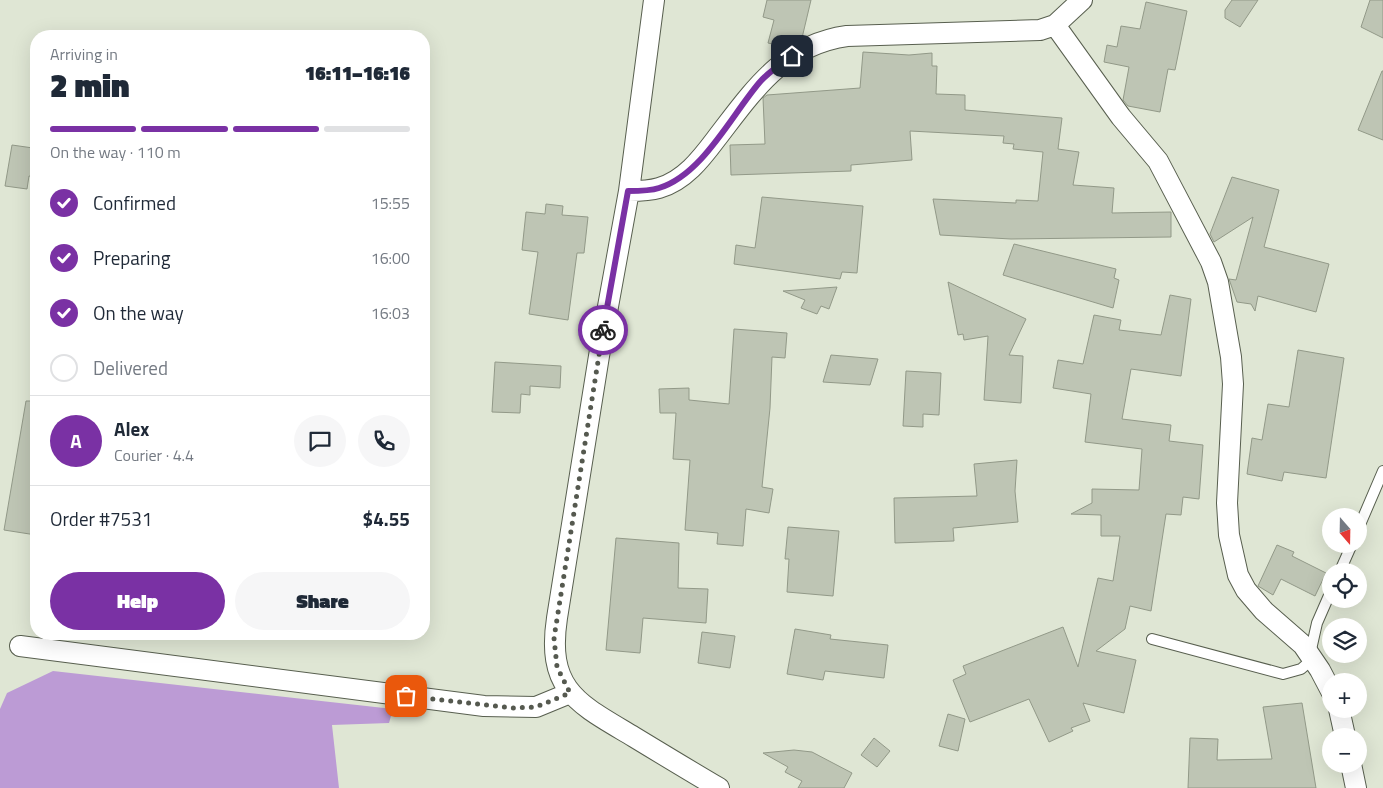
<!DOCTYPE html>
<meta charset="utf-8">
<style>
:root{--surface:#fff;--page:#f6f6f7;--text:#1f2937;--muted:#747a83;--line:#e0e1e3;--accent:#7a31a4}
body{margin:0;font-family:"Titillium Web",sans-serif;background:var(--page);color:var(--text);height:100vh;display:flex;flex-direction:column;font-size:19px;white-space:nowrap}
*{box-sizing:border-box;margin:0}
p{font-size:16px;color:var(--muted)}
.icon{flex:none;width:28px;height:28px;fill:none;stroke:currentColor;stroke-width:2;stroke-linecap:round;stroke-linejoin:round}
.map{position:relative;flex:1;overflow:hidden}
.side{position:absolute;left:30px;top:30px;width:400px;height:610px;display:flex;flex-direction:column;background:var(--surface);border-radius:20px;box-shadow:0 5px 20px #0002}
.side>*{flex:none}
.needle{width:32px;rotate:160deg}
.buttons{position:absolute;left:1322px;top:508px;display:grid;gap:10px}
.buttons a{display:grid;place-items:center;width:45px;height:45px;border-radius:50%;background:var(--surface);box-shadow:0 5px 20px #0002;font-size:25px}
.pin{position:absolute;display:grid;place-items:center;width:42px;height:42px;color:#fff;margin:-21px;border-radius:10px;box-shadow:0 2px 8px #0006}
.courier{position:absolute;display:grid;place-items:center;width:50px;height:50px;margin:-25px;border:4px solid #7a31a4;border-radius:50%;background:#fff;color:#222;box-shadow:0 1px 6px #0007}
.head em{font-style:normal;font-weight:800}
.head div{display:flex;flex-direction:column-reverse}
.head{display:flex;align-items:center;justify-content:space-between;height:85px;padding:0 20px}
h1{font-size:32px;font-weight:800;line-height:38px}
.bar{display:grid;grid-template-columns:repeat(4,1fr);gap:8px 5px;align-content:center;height:60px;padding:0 20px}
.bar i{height:6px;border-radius:4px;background:var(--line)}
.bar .on{background:var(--accent)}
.bar p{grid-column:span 4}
.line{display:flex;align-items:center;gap:12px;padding:0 20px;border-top:1px solid var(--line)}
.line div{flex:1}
.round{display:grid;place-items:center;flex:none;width:52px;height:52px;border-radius:26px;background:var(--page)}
ol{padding:0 20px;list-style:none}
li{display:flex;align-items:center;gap:15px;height:55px}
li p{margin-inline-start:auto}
li .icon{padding:5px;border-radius:50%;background:var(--accent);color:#fff;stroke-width:4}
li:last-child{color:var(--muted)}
li i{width:28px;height:28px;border:2px solid var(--line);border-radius:50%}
.primary-button{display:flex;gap:10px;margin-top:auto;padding:10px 20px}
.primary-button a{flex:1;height:58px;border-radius:30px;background:var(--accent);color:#fff;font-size:20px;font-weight:800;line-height:58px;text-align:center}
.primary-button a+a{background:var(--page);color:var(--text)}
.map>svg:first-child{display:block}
.forest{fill:#bc9bd5}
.building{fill:#bec5b4;stroke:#929988}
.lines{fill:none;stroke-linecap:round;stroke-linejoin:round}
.service-casing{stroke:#585f4f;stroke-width:12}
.minor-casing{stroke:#585f4f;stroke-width:22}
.service{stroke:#fff;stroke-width:10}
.minor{stroke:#fff;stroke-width:20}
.done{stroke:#55594f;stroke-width:5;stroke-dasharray:0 9}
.route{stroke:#7a31a4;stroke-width:6}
</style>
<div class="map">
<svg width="1383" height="788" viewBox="0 0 1383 788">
<rect width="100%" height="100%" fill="#dfe6d4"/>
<!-- forest -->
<path class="forest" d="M53,671L393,709L389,723L332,725L339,788H0V709L7,693Z"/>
<!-- building -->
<path class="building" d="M767,0H811L802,38L785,47L768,43L774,20L763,17Z
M1232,0H1258L1240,27L1225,18V10Z
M1370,0H1383V38L1361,27Z
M1146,2L1187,11L1175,70L1168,69L1160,112L1128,106L1123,100L1129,67L1104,62L1107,45L1117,47L1121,26L1140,29Z
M863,52L909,55L932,53V66H937L936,94L965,95V110L1062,118L1058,149L1079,152L1073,185L1114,188L1112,213L1171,212V237L1011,239L940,235L933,199L1016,203V200L1038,201L1043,152L1013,149L1014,144L1003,143L1004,136L910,131L912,160L851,165V171L731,175L730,145L765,144L763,98L767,95L860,88Z
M1382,71H1383V140L1358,130Z
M12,145L33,148L32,159L36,160V177L29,176L27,189L5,186Z
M1232,177L1279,190L1264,247L1329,264L1316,312L1258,296L1255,311L1251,304L1237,302L1229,279L1236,280L1253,217L1214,242L1210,234Z
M762,197L863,206L857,273L842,272L840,279L734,264L736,245L755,248Z
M546,204L563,206L562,215L588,217L584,253H577L568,320L529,314L538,252L522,250L526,212L545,214Z
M1014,244L1116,269L1114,278L1119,280L1113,308L1003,275Z
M948,282L1026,319L1009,355L1023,356L1021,403L984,400L988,336L964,340L963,334L958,335Z
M837,287L829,309L821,306L817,314L801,308L805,300L783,291Z
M1170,295L1191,299L1181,376L1131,369L1122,419L1171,425L1169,441L1203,445L1199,499L1183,497L1181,515L1166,514L1151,611L1130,606L1125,629L1096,651L1136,660L1124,713L1083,703L1090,721L1071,728L1073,731L1049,742L1029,699L970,722L953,680L966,674L963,666L1063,627L1078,667L1098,578L1113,581L1120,536H1101V515L1071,514L1092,503V489L1139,490L1142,449L1085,442L1091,394L1053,388L1058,360L1083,364L1094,315L1121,320L1119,330L1161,335Z
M734,329L787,333L785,358L772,357L770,408L762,487L773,489L769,513L746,509L743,546L717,544L718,533L685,530L690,460L673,459L676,413H660L659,389L689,388V400L729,404Z
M1298,350L1344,358L1326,478L1284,472L1282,481L1247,474L1252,438L1262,440L1268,404L1289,407Z
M831,355L878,359L870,385L823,382Z
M495,362L561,366L560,388L530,386V395L521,394L520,413L492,412Z
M906,371L941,373L939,415L923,414V427L903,426Z
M26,401H36V535L4,530Z
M1017,460L1015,491L1018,522L953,528L954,541L895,543L894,498L977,496L974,464Z
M788,527L839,531L833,596L787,592L789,559H785Z
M616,538L679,543L678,588L708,589L706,623L643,618L640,653L606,650Z
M1277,545L1294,552L1292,556L1326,573L1315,596L1281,579L1273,595L1258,586Z
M795,629L831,635L830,639L888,645L884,678L825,671L823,680L787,674Z
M702,632L735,636L730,668L698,663Z
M1302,703L1316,788H1188L1190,738L1218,739L1217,760L1272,759L1263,707Z
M948,714L965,719L958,751L939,746Z
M874,738L890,751L877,767L861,755Z
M794,750L812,752L852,773L844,788H798L802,781L785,772L788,767L763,753Z"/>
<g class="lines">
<defs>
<path id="service" d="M1359,527L1383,471
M1340,571L1352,544
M1152,639L1283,674L1301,669L1308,663L1317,623L1331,591"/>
<path id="minor" d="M654,0L629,191L599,356L557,618C546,691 579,704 634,737C662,754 690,771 719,788
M1055,25L1121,117L1158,161L1211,262L1218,282L1231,357L1233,384L1227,503L1229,535L1238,575L1246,590L1264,611L1303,645L1320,670L1331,691
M629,191C638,191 649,191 659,188C684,181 701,159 716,139C753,91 783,45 847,36L1040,30L1055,25L1082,0
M20,646L484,706L536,707L570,693
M1339,709L1345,736
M1351,764L1356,788"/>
</defs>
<!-- service casing -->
<use href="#service" class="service-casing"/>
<!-- minor casing -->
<use href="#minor" class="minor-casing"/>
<!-- service -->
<use href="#service" class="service"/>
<!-- minor -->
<use href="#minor" class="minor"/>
</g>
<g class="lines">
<!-- done -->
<path class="done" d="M406,696L513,708L536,707L570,693L557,667L554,638L603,330"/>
<!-- route -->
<path class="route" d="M603,330L628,191C639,191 650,191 659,188C702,175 731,116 759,83C768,72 781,64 792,56"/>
</g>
</svg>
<div class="buttons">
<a><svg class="needle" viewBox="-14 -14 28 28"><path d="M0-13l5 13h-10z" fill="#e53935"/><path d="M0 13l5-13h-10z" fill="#747a83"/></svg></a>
<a><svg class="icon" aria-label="locate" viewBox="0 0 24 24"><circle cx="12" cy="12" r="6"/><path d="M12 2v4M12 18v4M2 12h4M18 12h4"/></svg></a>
<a><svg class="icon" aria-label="layers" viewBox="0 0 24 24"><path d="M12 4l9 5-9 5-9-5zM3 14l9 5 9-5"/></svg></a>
<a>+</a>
<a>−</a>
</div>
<div class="pin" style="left:406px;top:696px;background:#ea580c"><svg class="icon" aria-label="bag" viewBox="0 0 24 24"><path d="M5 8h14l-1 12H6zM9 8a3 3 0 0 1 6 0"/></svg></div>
<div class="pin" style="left:792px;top:56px;background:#1f2937"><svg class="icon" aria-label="home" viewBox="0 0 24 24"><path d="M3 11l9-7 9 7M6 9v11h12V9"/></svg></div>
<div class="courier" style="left:603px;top:330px"><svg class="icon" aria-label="bike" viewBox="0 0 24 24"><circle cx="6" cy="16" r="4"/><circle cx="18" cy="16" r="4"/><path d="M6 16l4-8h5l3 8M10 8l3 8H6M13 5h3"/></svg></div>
<section class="side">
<div class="head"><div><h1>2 min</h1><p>Arriving in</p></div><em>16:11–16:16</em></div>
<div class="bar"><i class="on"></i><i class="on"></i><i class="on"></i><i></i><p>On the way · 110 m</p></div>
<ol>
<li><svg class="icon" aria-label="check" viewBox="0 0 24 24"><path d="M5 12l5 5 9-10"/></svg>Confirmed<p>15:55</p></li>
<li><svg class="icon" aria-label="check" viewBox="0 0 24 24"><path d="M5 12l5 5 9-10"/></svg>Preparing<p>16:00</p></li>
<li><svg class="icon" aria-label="check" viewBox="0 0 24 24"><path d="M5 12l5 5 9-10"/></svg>On the way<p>16:03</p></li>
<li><i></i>Delivered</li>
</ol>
<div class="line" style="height:90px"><b class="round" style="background:var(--accent);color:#fff">A</b><div><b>Alex</b><p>Courier · 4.4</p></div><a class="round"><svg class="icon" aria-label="chat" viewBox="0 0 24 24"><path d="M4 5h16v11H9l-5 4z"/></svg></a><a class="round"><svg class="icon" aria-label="phone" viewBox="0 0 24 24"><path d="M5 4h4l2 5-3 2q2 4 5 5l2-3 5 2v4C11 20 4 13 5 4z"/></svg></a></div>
<div class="line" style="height:65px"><div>Order #7531</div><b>$4.55</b></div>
<div class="primary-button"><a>Help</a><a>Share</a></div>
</section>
</div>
